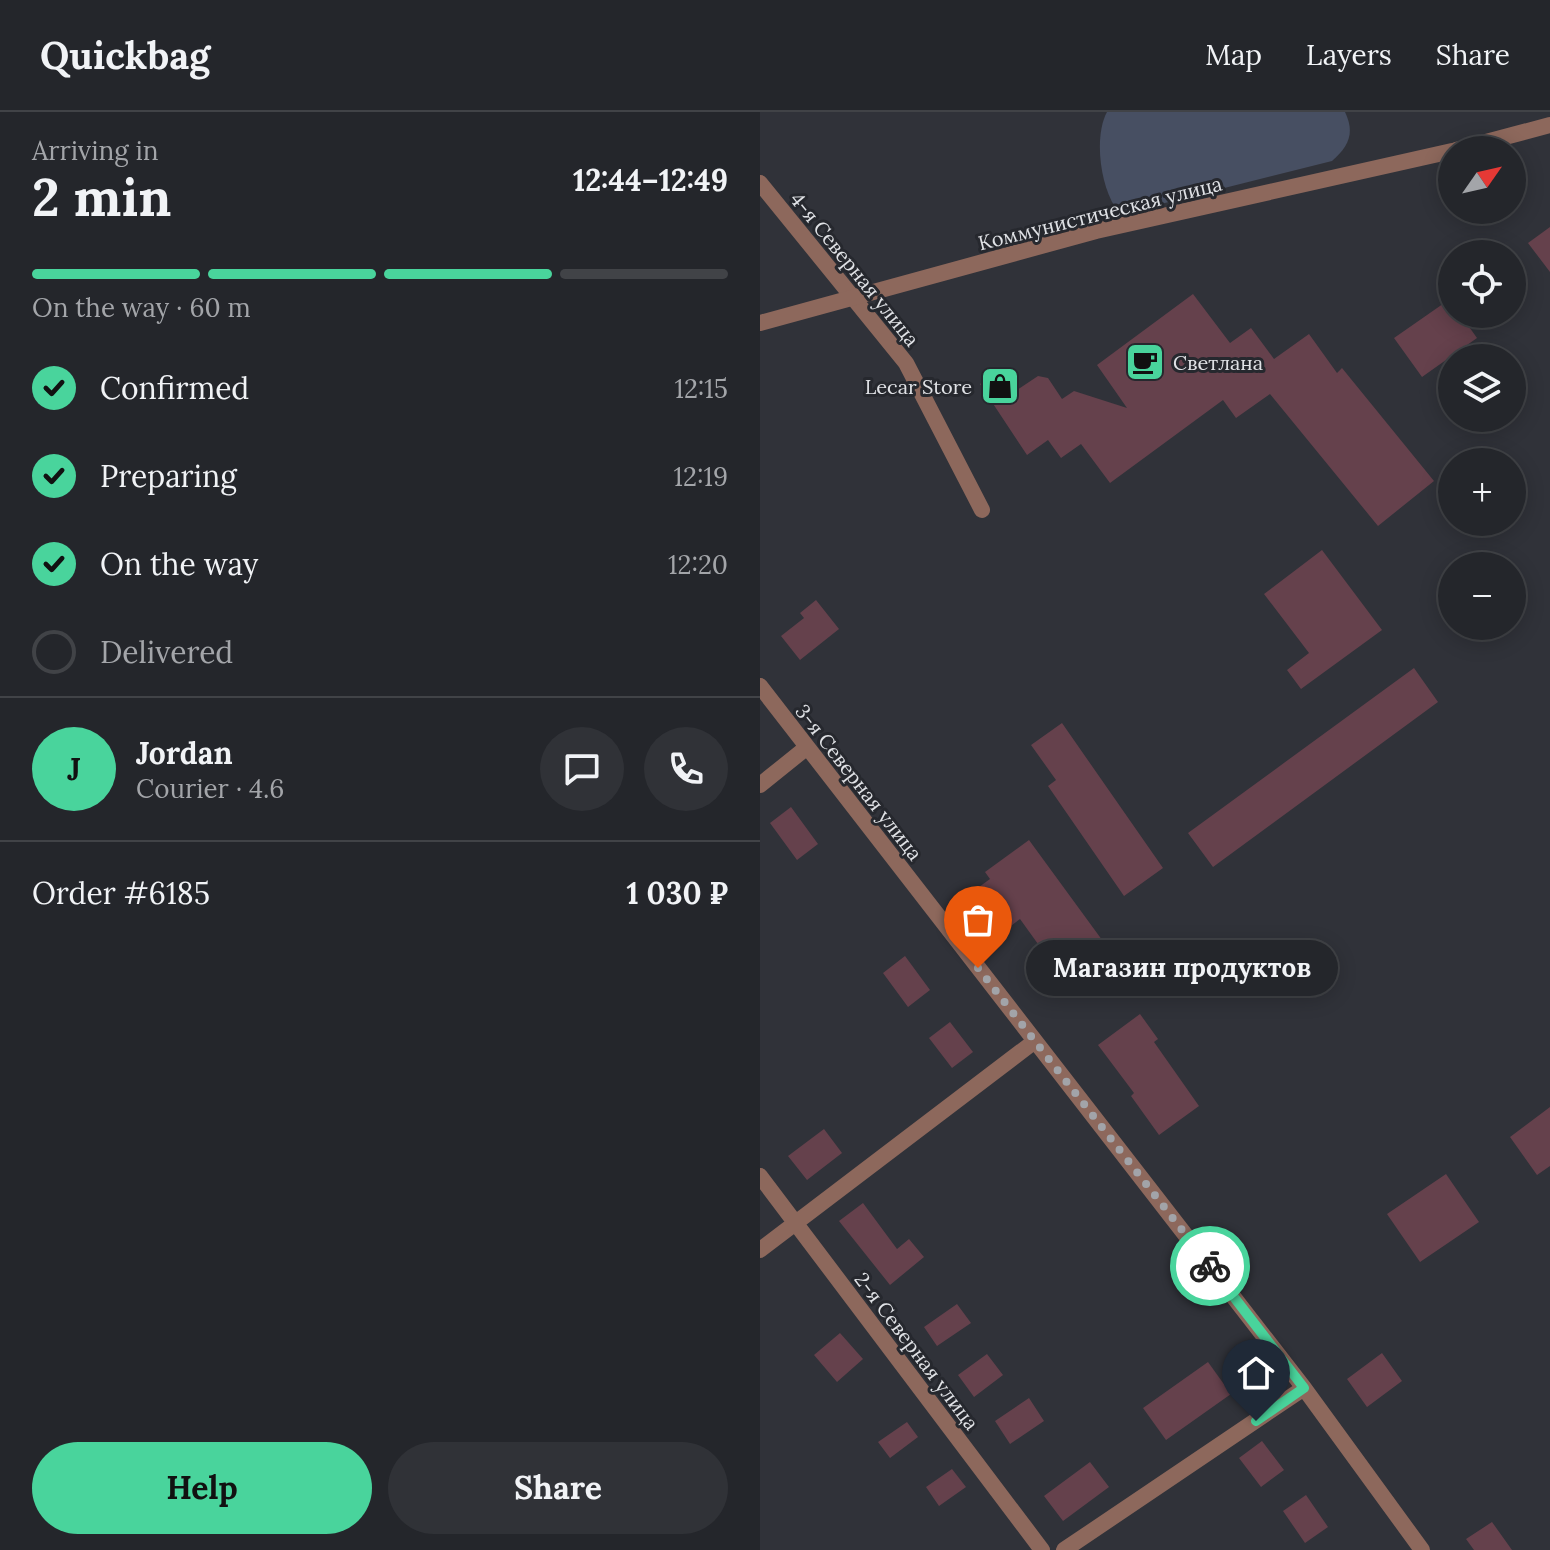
<!DOCTYPE html>
<meta charset="utf-8">
<style>
:root{--surface:#24262b;--page:#303237;--text:#f1f3f6;--muted:#a3a5a9;--line:#414347;--accent:#49d49c}
body{margin:0;font-family:Lora,serif;background:var(--page);color:var(--text);height:100vh;display:flex;flex-direction:column;font-size:30px;white-space:nowrap}
*{box-sizing:border-box;margin:0}
p{font-size:26px;color:var(--muted)}
.icon{flex:none;width:44px;height:44px;fill:none;stroke:currentColor;stroke-width:2;stroke-linecap:round;stroke-linejoin:round}
.map{position:relative;flex:1;overflow:hidden}
.sheet{display:flex;flex-direction:column;background:var(--surface);width:760px}
.sheet>*{flex:none}
.needle{width:52px;rotate:56deg}
.controls{position:absolute;left:678px;top:24px;display:grid;gap:16px}
.controls a{display:grid;place-items:center;width:88px;height:88px;border-radius:50%;background:var(--surface);box-shadow:0 4px 20px #0003,0 0 0 2px var(--line);font-size:40px}
.pin{position:absolute;display:grid;place-items:center;width:68px;height:68px;color:#fff;margin:-82px -34px;border-radius:50% 50% 50% 0;rotate:-45deg;box-shadow:0 0 8px #0007}
.pin .icon{rotate:45deg}
.courier{position:absolute;display:grid;place-items:center;width:80px;height:80px;margin:-40px;border:6px solid #49d49c;border-radius:50%;background:#fff;color:#222;box-shadow:0 2px 10px #0007}
.bubble{position:absolute;height:56px;border-radius:28px;background:var(--surface);box-shadow:0 4px 20px #0003,0 0 0 2px var(--line);font-size:26px;font-weight:700;line-height:56px;text-align:center}
.overview em{font-style:normal;font-weight:700}
.overview div{display:flex;flex-direction:column-reverse}
.overview{display:flex;align-items:center;justify-content:space-between;height:136px;padding:0 32px}
h1{font-size:52px;font-weight:700;line-height:60px}
.bar{display:grid;grid-template-columns:repeat(4,1fr);gap:12px 8px;align-content:center;height:96px;padding:0 32px}
.bar i{height:10px;border-radius:6px;background:var(--line)}
.bar .selected{background:var(--accent)}
.bar p{grid-column:span 4}
.line{display:flex;align-items:center;gap:20px;padding:0 32px;border-top:2px solid var(--line)}
.line div{flex:1}
.round{display:grid;place-items:center;flex:none;width:84px;height:84px;border-radius:42px;background:var(--page)}
ol{padding:0 32px;list-style:none}
li{display:flex;align-items:center;gap:24px;height:88px}
li p{margin-inline-start:auto}
li .icon{padding:8px;border-radius:50%;background:var(--accent);color:#111;stroke-width:4}
li:last-child{color:var(--muted)}
li i{width:44px;height:44px;border:4px solid var(--line);border-radius:50%}
.cta{display:flex;gap:16px;margin-top:auto;padding:16px 32px}
.cta a{flex:1;height:92px;border-radius:48px;background:var(--accent);color:#111;font-size:32px;font-weight:700;line-height:92px;text-align:center}
.cta a+a{background:var(--page);color:var(--text)}
header{display:flex;align-items:center;gap:48px;box-sizing:border-box;height:112px;padding:0 40px;background:var(--surface);border-bottom:2px solid var(--line)}
header strong{font-size:38px}
nav{display:flex;gap:44px;margin-inline-start:auto;font-size:28px}
main{display:flex;flex:1;min-height:0}
.map>svg:first-child{display:block}
.green{fill:#474f62}
.building{fill:#65414c}
.lines{fill:none;stroke-linecap:round;stroke-linejoin:round}
.minor{stroke:#8d685c;stroke-width:16}
.tertiary{stroke:#8d685c;stroke-width:16}
.done{stroke:#a2a4a9;stroke-width:8;stroke-dasharray:0 14.4}
.route{stroke:#49d49c;stroke-width:10}
.labels{text-anchor:middle;dominant-baseline:central;stroke-width:6;stroke-linejoin:round;paint-order:stroke}
.street-label{font-size:20px;fill:#e0e2e6;stroke:#26282e}
.poi-label{font-size:20px;fill:#e0e2e6;stroke:#26282e;text-anchor:start}
</style>
<header>
<strong>Quickbag</strong>
<nav><a>Map</a><a>Layers</a><a>Share</a></nav>
</header>
<main>
<section class="sheet">
<div class="overview"><div><h1>2 min</h1><p>Arriving in</p></div><em>12:44–12:49</em></div>
<div class="bar"><i class="selected"></i><i class="selected"></i><i class="selected"></i><i></i><p>On the way · 60 m</p></div>
<ol>
<li><svg class="icon" aria-label="check" viewBox="0 0 24 24"><path d="M5 12l5 5 9-10"/></svg>Confirmed<p>12:15</p></li>
<li><svg class="icon" aria-label="check" viewBox="0 0 24 24"><path d="M5 12l5 5 9-10"/></svg>Preparing<p>12:19</p></li>
<li><svg class="icon" aria-label="check" viewBox="0 0 24 24"><path d="M5 12l5 5 9-10"/></svg>On the way<p>12:20</p></li>
<li><i></i>Delivered</li>
</ol>
<div class="line" style="height:144px"><b class="round" style="background:var(--accent);color:#111">J</b><div><b>Jordan</b><p>Courier · 4.6</p></div><a class="round"><svg class="icon" aria-label="chat" viewBox="0 0 24 24"><path d="M4 5h16v11H9l-5 4z"/></svg></a><a class="round"><svg class="icon" aria-label="phone" viewBox="0 0 24 24"><path d="M5 4h4l2 5-3 2q2 4 5 5l2-3 5 2v4C11 20 4 13 5 4z"/></svg></a></div>
<div class="line" style="height:104px"><div>Order #6185</div><b>1 030 ₽</b></div>
<div class="cta"><a>Help</a><a>Share</a></div>
</section>
<div class="map">
<svg width="790" height="1438" viewBox="0 0 790 1438">
<rect width="100%" height="100%" fill="#303239"/>
<!-- green -->
<path class="green" d="M347,0H585C595,21 589,34 572,49L369,100L355,95C340,72 334,24 347,0Z"/>
<!-- building -->
<path class="building" d="M790,115V160L768,131Z
M433,182L470,231L491,216L514,247L549,222L577,261L582,256L674,369L618,414L510,282L476,306L463,288L350,371L321,332L301,346L288,328L267,343L220,272L235,262L247,264L257,278L278,264L288,266L302,287L314,279L367,296L337,253Z
M690,187L692,202H700L717,226L662,265L634,226Z
M562,438L622,518L541,577L527,558L549,541L504,482Z
M56,488L79,517L40,548L21,524L44,506L40,501Z
M654,556L678,590L453,755L428,721Z
M302,611L403,756L364,784L288,674L296,668L271,633Z
M31,695L58,732L37,748L10,711Z
M269,728L345,832L301,864L260,807L238,824L208,783L230,767L225,760Z
M145,844L170,878L148,895L123,861Z
M380,902L398,927L394,930L439,994L399,1023L371,984L374,981L338,933Z
M190,910L213,940L192,956L169,926Z
M790,995V1054L777,1063L750,1025Z
M64,1017L82,1041L47,1068L28,1044Z
M686,1062L719,1110L660,1150L627,1102Z
M103,1091L137,1137L149,1127L164,1145L130,1173L79,1109Z
M197,1192L211,1211L177,1234L164,1215Z
M80,1221L103,1247L77,1270L54,1243Z
M622,1241L642,1269L607,1295L587,1267Z
M227,1242L243,1263L214,1285L198,1263Z
M448,1250L471,1282L406,1328L383,1296Z
M269,1286L284,1309L250,1332L235,1309Z
M147,1310L158,1325L130,1346L118,1330Z
M502,1329L524,1358L501,1375L479,1346Z
M330,1350L349,1375L303,1409L284,1384Z
M192,1357L206,1375L179,1394L166,1375Z
M546,1383L568,1415L545,1431L523,1399Z
M732,1410L752,1438H714L706,1427Z"/>
<g class="lines">
<!-- minor -->
<path class="minor" d="M0,71L146,251L222,398
M0,574L544,1276L662,1438
M0,673L46,636
M0,1064L282,1438
M0,1138L275,929
M304,1438L544,1276"/>
<!-- tertiary -->
<path class="tertiary" d="M696,38L790,13
M0,211L336,119L692,39"/>
</g>
<g class="lines">
<!-- done -->
<path class="done" d="M218,856L450,1154"/>
<!-- route -->
<path class="route" d="M450,1154L544,1276L496,1309"/>
</g>
<!-- icons -->
<defs>
<symbol id="cafe-square" viewBox="-11 -11 22 22"><rect x="-9" y="-9" width="18" height="18" rx="4" fill="#49d49c" stroke="#26282e"/><path d="M-5.5-4.5H6V0H3Q3 3.5 0 3.5H-2.5Q-5.5 3.5-5.5 0ZM3-3.2v2h1.7v-2ZM-6 4.5H4V6H-6Z" fill="#111"/></symbol>
<symbol id="shop-square" viewBox="-11 -11 22 22"><rect x="-9" y="-9" width="18" height="18" rx="4" fill="#49d49c" stroke="#26282e"/><path d="M-5-2.5h2.3a2.7 3.5 0 0 1 5.4 0H5L5.5 6h-11ZM-1.5-2.5h3a1.5 2.3 0 0 0-3 0Z" fill="#111"/></symbol>
</defs>
<g fill-rule="evenodd">
<use href="#cafe-square" x="363" y="228" width="44" height="44"/>
<use href="#shop-square" x="218" y="252" width="44" height="44"/>
</g>
<g class="labels">
<!-- street labels -->
<g class="street-label">
<text transform="translate(340 101) rotate(-14)">Коммунистическая улица</text>
<text transform="translate(95 157) rotate(51)">4-я Северная улица</text>
<text transform="translate(99 670) rotate(52)">3-я Северная улица</text>
<text transform="translate(157 1239) rotate(53)">2-я Северная улица</text>
</g>
<!-- poi labels -->
<g class="poi-label">
<text x="413" y="250">Светлана</text>
<text x="212" y="274" text-anchor="end">Lecar Store</text>
</g>
</g>
</svg>
<div class="controls">
<a><svg class="needle" viewBox="-14 -14 28 28"><path d="M0-13l5 13h-10z" fill="#e53935"/><path d="M0 13l5-13h-10z" fill="#a3a5a9"/></svg></a>
<a><svg class="icon" aria-label="locate" viewBox="0 0 24 24"><circle cx="12" cy="12" r="6"/><path d="M12 2v4M12 18v4M2 12h4M18 12h4"/></svg></a>
<a><svg class="icon" aria-label="layers" viewBox="0 0 24 24"><path d="M12 4l9 5-9 5-9-5zM3 14l9 5 9-5"/></svg></a>
<a>+</a>
<a>−</a>
</div>
<div class="pin" style="left:218px;top:856px;background:#ea580c"><svg class="icon" aria-label="bag" viewBox="0 0 24 24"><path d="M5 8h14l-1 12H6zM9 8a3 3 0 0 1 6 0"/></svg></div>
<div class="pin" style="left:496px;top:1309px;background:#1f2937"><svg class="icon" aria-label="home" viewBox="0 0 24 24"><path d="M3 11l9-7 9 7M6 9v11h12V9"/></svg></div>
<div class="courier" style="left:450px;top:1154px"><svg class="icon" aria-label="bike" viewBox="0 0 24 24"><circle cx="6" cy="16" r="4"/><circle cx="18" cy="16" r="4"/><path d="M6 16l4-8h5l3 8M10 8l3 8H6M13 5h3"/></svg></div>
<div class="bubble" style="left:266px;top:828px;width:312px">Магазин продуктов</div>
</div>
</main>
